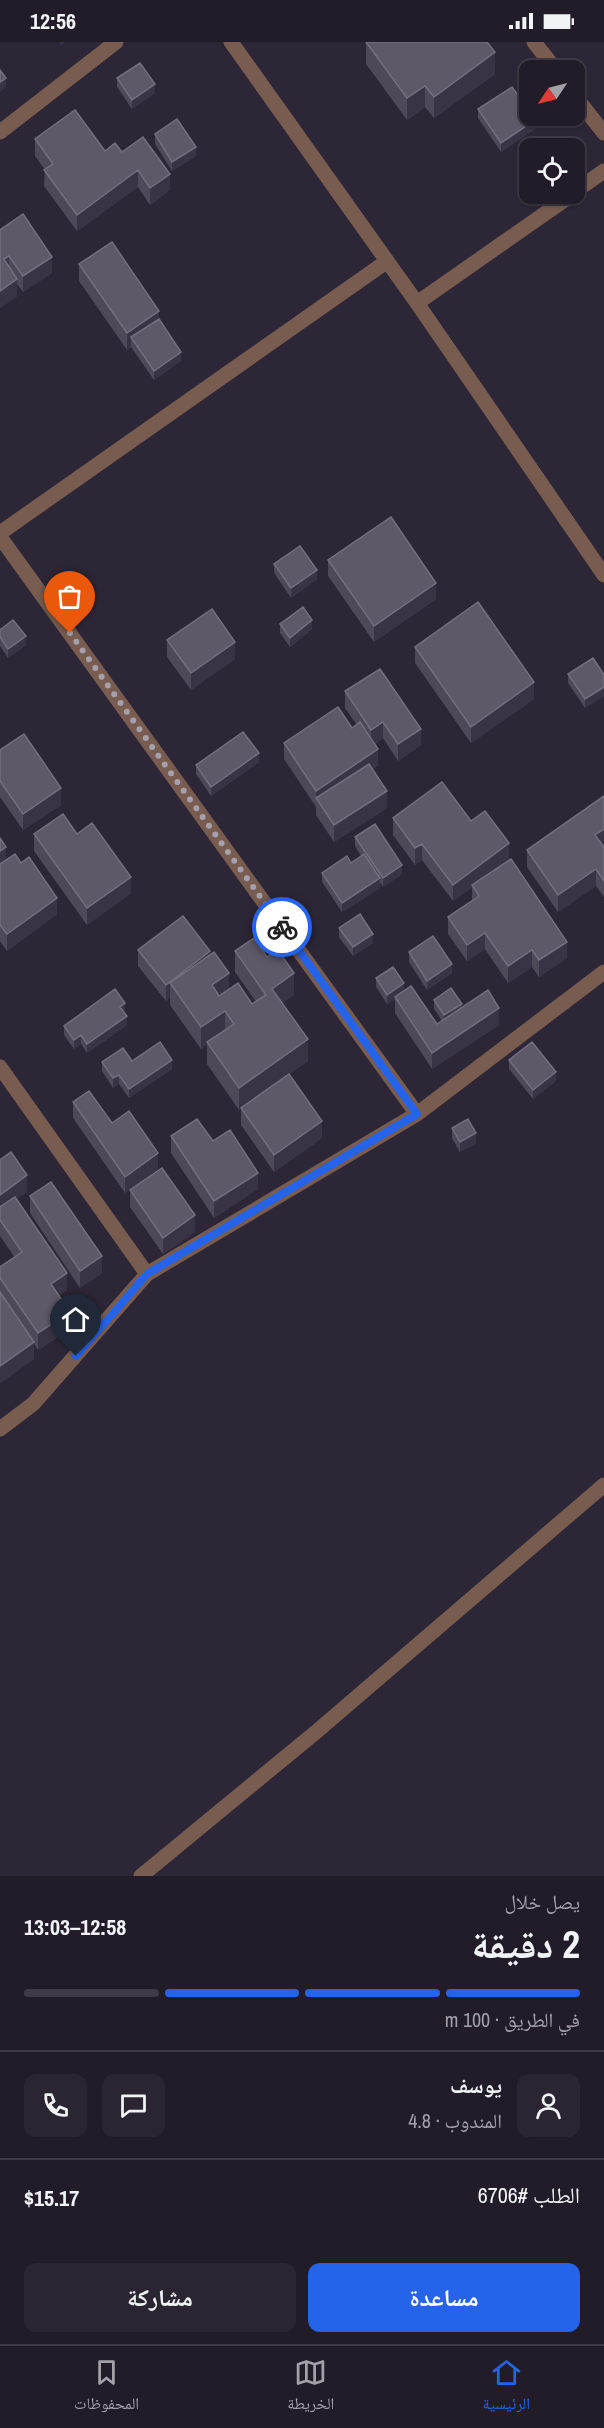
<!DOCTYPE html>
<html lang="ar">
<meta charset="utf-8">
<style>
:root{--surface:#221c29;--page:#2a2531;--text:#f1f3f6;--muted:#a2a1a8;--line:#3f3a46;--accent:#2563eb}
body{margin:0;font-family:"Archivo Narrow","Noto Naskh Arabic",sans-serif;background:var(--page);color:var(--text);direction:rtl;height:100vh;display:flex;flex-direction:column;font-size:22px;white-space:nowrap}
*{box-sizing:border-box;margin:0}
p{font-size:20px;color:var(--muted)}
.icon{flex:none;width:33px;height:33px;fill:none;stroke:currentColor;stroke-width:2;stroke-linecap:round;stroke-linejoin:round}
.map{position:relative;height:1834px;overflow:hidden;direction:ltr}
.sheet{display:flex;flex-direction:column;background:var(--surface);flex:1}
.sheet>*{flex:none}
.needle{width:39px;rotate:235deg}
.controls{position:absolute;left:519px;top:18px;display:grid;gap:12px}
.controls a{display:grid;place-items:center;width:66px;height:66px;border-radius:12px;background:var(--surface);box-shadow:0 2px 4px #0004,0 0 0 2px var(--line);font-size:30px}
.pin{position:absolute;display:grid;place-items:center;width:51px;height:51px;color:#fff;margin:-62px -26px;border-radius:50% 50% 50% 0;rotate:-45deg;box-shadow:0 0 6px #0007}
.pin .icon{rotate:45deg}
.courier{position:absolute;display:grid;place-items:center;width:60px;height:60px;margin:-30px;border:4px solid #2563eb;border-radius:50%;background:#fff;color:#222;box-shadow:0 2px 8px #0007}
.headline em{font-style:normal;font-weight:700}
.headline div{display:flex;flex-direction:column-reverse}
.headline{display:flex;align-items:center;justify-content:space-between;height:102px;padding:0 24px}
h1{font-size:39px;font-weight:700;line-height:45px}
.bar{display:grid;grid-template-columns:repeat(4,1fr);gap:9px 6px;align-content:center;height:72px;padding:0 24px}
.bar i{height:8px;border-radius:4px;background:var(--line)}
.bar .on{background:var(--accent)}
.bar p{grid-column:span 4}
.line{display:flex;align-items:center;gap:15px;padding:0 24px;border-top:2px solid var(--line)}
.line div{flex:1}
.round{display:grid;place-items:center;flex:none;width:63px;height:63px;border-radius:12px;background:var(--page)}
.button{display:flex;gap:12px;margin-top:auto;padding:12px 24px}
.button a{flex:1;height:69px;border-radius:12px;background:var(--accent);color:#fff;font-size:24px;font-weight:700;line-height:69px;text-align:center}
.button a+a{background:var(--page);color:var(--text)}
.status{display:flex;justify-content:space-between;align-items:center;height:42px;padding:0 30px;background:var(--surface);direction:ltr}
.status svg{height:16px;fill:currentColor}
.dock{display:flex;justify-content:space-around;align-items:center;height:84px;border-top:2px solid var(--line);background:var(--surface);font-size:16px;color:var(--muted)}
.dock a{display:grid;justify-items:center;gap:3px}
.dock .on{color:var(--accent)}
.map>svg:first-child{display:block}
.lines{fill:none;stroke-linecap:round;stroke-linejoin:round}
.street{stroke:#785c4f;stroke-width:15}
.wall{fill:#4e4859}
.shaded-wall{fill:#3a3345}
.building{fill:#5f5869;stroke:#746e7e;stroke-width:1.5}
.done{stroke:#a5a0ad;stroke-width:6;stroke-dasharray:0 10.8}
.route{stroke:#2563eb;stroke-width:8}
</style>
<div class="status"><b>12:56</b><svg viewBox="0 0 49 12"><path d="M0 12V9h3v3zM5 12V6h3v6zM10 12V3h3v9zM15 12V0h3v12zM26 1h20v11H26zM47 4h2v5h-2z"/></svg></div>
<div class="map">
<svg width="604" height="1834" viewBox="0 0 604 1834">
<rect width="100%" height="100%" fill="#2d2637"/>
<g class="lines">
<!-- street -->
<path class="street" d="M231,0L417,261L604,533
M534,0L556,28
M574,53L604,91
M0,90L116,0
M574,150L604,129
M417,261L573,152
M0,491L386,220
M0,495L417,1072
M0,1025L147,1232
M0,1387L33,1362L147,1232L417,1072L604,930
M141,1834L316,1690L604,1443"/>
</g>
<!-- wall -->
<path class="wall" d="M366,0L495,32L434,76L425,65L407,78L366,22Z
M117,36L155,51L132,67L117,45Z
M478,67L535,87L501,110L478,76Z
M155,92L196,114L172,129L155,102Z
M35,97L105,109L122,110L170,148L150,163L138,145L77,189L44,144L45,128L35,114Z
M0,188L52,231L23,250L17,242V254L0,266Z
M79,222L159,277L181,319L154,338L131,305L127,308L79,239Z
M328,518L436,557L374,600L328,534Z
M274,522L317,537L291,556L274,531Z
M280,582L312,587L290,605L280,591Z
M0,588L26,603L8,616L0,604Z
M167,598L235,617L191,648L167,615Z
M415,605L534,657L471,701L415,621Z
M568,632L604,633V654L585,666L568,641Z
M345,649L421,703L398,719L383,696L375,702L378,724L373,727L387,766L334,800L316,773V765L284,717V701L352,686L357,683L345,666Z
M0,708L61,763L23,788L0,755Z
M259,720L211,754L196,732V723Z
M604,754V855L596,844L558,870L527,825V808Z
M393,776L471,779L509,817L500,824L567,916L539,935L532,925L508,941L485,907L467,919L448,892V875L472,859V845L453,859L422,818L415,823L393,793Z
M34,792H77L131,851L87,883L34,809Z
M355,795L402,832L383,845L380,841V846L342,870L322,840V831L351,821L361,814L355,804Z
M0,796L6,818L57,872L7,909L0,899Z
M339,886L373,901L353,914L339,895Z
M138,908L210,912L229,948L252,962L256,960L235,930V909L294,953L282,961L308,1019L254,1057L322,1096L274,1130L241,1083V1066L239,1068L207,1022V1002L201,1007L170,963V956L166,959L138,924Z
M409,910L452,931L427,948L409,920Z
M376,936L404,948L437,982L442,979L434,967V958L462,966L499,983L432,1027L395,971V957L387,962L376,945Z
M125,970L127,983L87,1011L81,1002L74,1007L64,993V984Z
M509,1018L556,1039L533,1057L509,1027Z
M132,1019L172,1027L129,1056L119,1042L113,1046L102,1029V1020Z
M73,1060L112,1081L158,1127L125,1151L73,1076Z
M452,1086L476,1101L460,1110L452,1096Z
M171,1094L213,1099L258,1147L214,1176L171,1111Z
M0,1118L27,1150L16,1157L67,1248L58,1254L70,1287L38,1308L34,1302V1317L0,1341V1225L15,1216L0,1194Z
M130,1148L195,1190L163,1212L130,1165Z
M30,1154L102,1231L80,1246L30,1171Z"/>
<!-- shaded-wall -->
<path class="shaded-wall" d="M60,0H65L60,4Z
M495,10V32L434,76V55Z
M6,36V45L0,50V40Z
M155,42V51L132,67V58Z
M425,44V65L407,78V56Z
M535,78V87L501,110V101Z
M196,105V114L172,129V120Z
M138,128V145L77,189V173Z
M170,132V148L150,163V146Z
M9,214V230L4,217Z
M52,215V231L23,250V234Z
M17,237V254L0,266V249Z
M159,269V286L131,295V305L127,308V291Z
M181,310V319L154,338V329Z
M317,528V537L291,556V546Z
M436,541V557L374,600V584Z
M312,578V587L290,605V596Z
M26,594V603L8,616V607Z
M235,600V617L191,648V631Z
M534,640V657L471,701V685Z
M604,645V654L585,666V657Z
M383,680V696L371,704V688Z
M421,687V703L398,719V702Z
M378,707V724L320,762L316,756V765V749Z
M259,711V720L211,754V745Z
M61,746V763L23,788V772Z
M387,749V766L334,800V783Z
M604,787V803L595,809V793Z
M509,801V817L473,844L472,843V845L453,859V843Z
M422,802V818L415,823V806Z
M6,805V821L0,826V809Z
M402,823V832L383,845V836Z
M596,827V844L558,870V853Z
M131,835V851L87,883V866Z
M380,836V846L342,870V861Z
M57,856V872L7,909V892Z
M485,891V907L467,919V903Z
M373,892V901L353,914V905Z
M567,900V916L539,935V918Z
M532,908V925L508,941V924Z
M210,909V925L170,941V956L166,959V943Z
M452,922V931L427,948V939Z
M229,931V953L212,965V943Z
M294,931V953L272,969V947Z
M404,941V951L395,955V957L387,962V953Z
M125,961V970L120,974V965Z
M462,962V971L444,982V973Z
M499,966V983L432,1027V1011Z
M225,969V990L207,1000V1002L201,1007V985Z
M127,974V983L87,1011V1002Z
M81,993V1002L74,1007V998Z
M308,997V1019L239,1068V1046Z
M172,1018V1027L129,1056V1047Z
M556,1030V1039L533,1057V1048Z
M119,1033V1042L113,1046V1036Z
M322,1079V1096L274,1130V1113Z
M476,1091V1101L460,1110V1100Z
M158,1111V1127L125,1151V1135Z
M258,1131V1147L214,1176V1159Z
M27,1133V1150L0,1169V1153Z
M195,1173V1190L163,1212V1196Z
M102,1214V1231L80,1246V1229Z
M67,1231V1248L51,1259V1242Z
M70,1270V1287L38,1308V1291Z
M34,1300V1317L0,1341V1324Z"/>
<!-- building -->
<path class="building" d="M366,0H487L495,10L434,55L425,44L407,56Z
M140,21L155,42L132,58L117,36Z
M0,28L6,36L0,40Z
M512,45L530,70V74H532L535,78L501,101L478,67Z
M75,68L105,109L115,101L122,110L143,95L170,132L150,146L138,128L77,173L44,128L53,122L35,97Z
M177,77L196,105L172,120L155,92Z
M23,172L52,215L23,234L9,214L4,217L17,237L0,249V188Z
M112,200L159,269L127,291L79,222Z
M159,277L181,310L154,329L131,295Z
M391,475L436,541L374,584L328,518Z
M300,504L317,528L291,546L274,522Z
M478,560L534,640L471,685L415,605Z
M303,565L312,578L290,596L280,582Z
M212,567L235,600L191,631L167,598Z
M13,578L26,594L8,607L0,595V588Z
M593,616L604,633V645L585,657L568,632Z
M380,627L421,687L398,702L383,680L371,688L345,649Z
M338,665L352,686L360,680L378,707L316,749L284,701Z
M243,690L259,711L211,745L196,723Z
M24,692L61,746L23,772L0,739V708Z
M369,722L387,749L334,783L316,756Z
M442,740L471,779L485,769L509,801L453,843L422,802L415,806L393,776Z
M604,754V787L595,793L604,805V839L596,827L558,853L527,808Z
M63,772L77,792L92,781L131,835L87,866L34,792Z
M375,782L402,823L383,836L355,795Z
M0,796L6,805L0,809Z
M15,812L21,821L29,815L57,856L7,892L0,883V822Z
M364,812L380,836L342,861L322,831L347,814L351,821Z
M511,817L567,900L539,918L532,908L508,924L485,891L467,903L448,875L479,854L472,843Z
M360,872L373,892L353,905L339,886Z
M183,874L210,909L166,943L138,908Z
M433,894L452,922L427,939L409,910Z
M254,896L267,915L278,908L294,931L272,947L308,997L239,1046L207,1000L234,982L225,969L201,985L170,941L214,910L229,931L212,943L219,954L238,941L252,962L266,953L235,909Z
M393,925L404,941L387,953L376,936Z
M411,944L437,982L488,948L499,966L432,1011L395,955Z
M451,946L462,962L444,973L434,958Z
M115,947L125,961L120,965L127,974L87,1002L81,993L74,998L64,984Z
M160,1000L172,1018L129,1047L119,1033L113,1036L102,1020L123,1006L132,1019Z
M532,1000L556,1030L533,1048L509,1018Z
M289,1032L322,1079L274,1113L241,1066Z
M89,1049L112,1081L129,1069L158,1111L125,1135L73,1060Z
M197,1077L213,1099L230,1088L258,1131L214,1159L171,1094Z
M468,1077L476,1091L460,1100L452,1086Z
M11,1110L27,1133L0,1153V1118Z
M162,1126L195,1173L163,1196L130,1148Z
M51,1140L102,1214L80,1229L30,1154Z
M15,1155L67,1231L51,1242L70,1270L38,1291L0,1236V1225L22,1210L0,1178V1165Z
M0,1250L34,1300L0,1324Z"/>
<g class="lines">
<!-- done -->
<path class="done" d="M70,591L282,885"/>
<!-- route -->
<path class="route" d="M76,1314L147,1232L417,1072L282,885"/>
</g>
</svg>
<div class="controls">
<a><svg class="needle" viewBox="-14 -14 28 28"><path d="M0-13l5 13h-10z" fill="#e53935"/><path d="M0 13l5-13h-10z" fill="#a2a1a8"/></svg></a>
<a><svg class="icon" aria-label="locate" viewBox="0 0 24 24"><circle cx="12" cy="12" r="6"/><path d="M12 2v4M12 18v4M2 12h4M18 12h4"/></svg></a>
</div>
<div class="pin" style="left:70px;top:591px;background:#ea580c"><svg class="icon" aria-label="bag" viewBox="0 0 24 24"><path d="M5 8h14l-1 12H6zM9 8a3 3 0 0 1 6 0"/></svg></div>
<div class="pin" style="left:76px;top:1314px;background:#1f2937"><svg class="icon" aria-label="home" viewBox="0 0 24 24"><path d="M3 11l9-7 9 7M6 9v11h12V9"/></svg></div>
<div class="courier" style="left:282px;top:885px"><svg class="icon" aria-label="bike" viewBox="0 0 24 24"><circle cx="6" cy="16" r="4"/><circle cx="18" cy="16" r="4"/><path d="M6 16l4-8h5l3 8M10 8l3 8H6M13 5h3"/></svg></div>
</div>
<section class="sheet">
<div class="headline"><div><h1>2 دقيقة</h1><p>يصل خلال</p></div><em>12:58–13:03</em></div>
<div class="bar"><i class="on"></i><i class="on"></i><i class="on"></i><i></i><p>في الطريق · 100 m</p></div>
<div class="line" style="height:108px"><a class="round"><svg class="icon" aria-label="person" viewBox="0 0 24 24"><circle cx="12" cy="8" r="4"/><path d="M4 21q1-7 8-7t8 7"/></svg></a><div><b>يوسف</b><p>المندوب · 4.8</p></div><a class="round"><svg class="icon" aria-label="chat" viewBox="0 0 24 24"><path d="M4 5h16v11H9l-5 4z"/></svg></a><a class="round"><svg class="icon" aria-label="phone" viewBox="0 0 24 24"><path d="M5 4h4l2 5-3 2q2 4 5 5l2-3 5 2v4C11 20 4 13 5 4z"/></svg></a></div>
<div class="line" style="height:78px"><div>الطلب #6706</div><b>$15.17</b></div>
<div class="button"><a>مساعدة</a><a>مشاركة</a></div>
</section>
<nav class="dock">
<a class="on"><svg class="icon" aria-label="home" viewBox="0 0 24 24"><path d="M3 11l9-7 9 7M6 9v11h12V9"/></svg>الرئيسية</a>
<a><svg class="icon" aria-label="map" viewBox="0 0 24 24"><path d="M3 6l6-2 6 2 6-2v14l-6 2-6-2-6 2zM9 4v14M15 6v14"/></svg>الخريطة</a>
<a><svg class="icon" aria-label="saved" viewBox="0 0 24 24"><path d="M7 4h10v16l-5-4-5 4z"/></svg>المحفوظات</a>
</nav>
